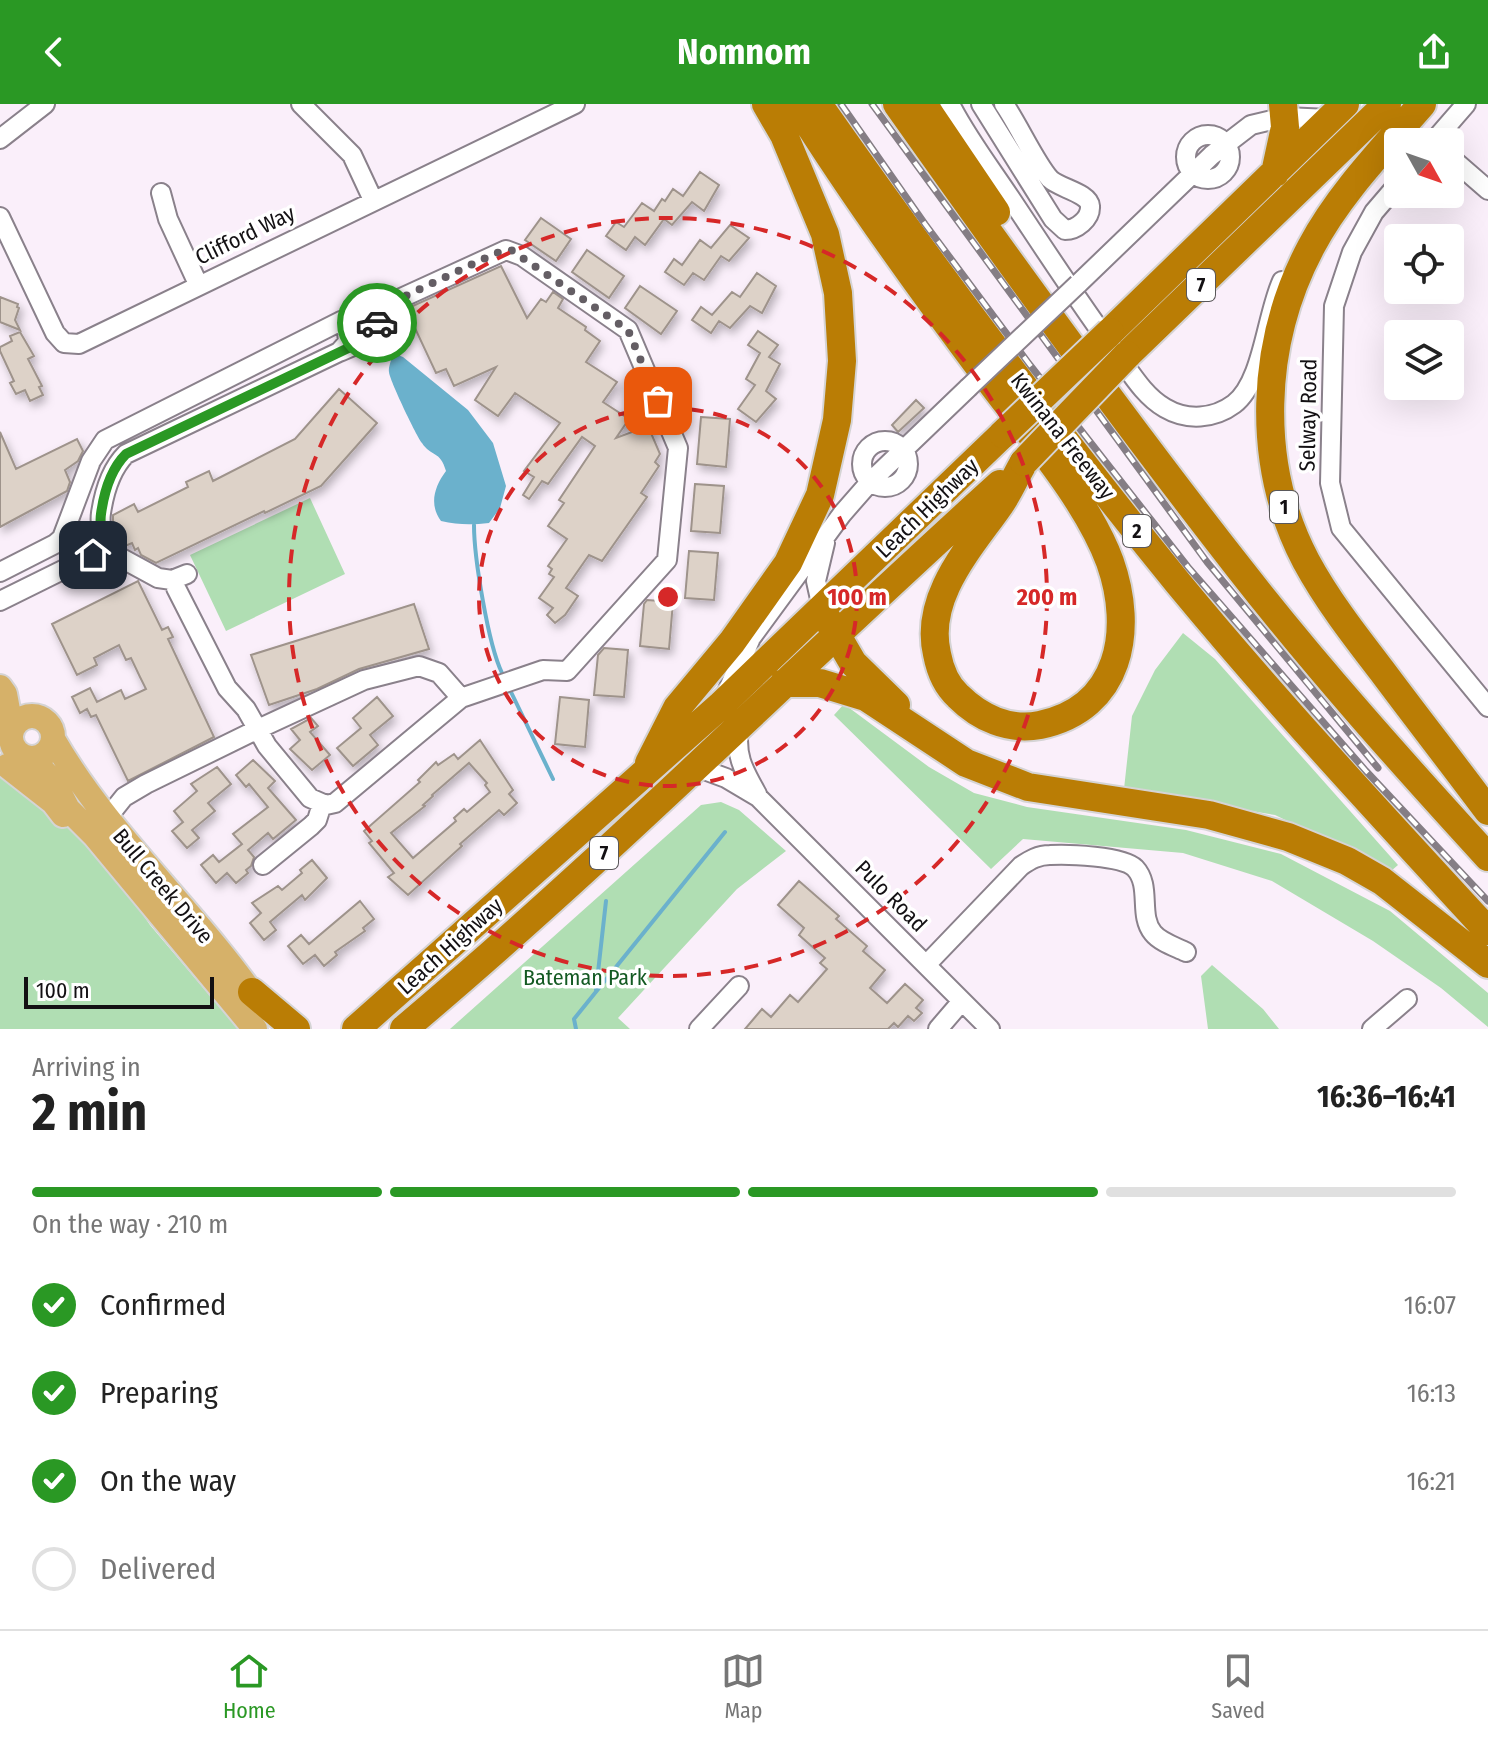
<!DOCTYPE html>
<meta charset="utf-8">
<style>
:root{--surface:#fff;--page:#f6f6f6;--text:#222;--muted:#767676;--line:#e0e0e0;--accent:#2a9824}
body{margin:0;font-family:"Fira Sans Condensed",sans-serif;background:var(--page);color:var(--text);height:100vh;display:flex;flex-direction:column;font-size:30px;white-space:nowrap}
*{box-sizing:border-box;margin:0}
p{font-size:26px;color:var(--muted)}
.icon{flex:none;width:44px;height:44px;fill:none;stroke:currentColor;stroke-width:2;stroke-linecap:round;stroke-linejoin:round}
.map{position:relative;height:925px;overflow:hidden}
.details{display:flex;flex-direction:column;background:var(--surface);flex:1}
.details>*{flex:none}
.needle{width:52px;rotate:130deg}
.controls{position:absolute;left:1384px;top:24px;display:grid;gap:16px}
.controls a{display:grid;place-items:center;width:80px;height:80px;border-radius:8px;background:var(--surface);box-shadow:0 8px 32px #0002;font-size:40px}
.scale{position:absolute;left:24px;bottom:20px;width:190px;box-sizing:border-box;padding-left:8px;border:4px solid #131013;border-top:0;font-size:22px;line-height:28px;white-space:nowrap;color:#131013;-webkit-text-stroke:6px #fff;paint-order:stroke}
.pin{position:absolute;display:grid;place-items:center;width:68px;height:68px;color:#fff;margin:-34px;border-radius:16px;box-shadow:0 4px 12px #0006}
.courier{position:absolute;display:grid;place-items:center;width:80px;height:80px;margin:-40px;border:6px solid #2a9824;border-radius:50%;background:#fff;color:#222;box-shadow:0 2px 10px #0007}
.headline em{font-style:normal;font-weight:700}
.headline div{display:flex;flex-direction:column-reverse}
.headline{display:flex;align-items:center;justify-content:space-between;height:136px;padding:0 32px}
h1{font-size:52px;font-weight:700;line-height:60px}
.bar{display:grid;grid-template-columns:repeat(4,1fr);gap:12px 8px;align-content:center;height:96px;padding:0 32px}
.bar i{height:10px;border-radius:6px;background:var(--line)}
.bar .on{background:var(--accent)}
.bar p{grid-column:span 4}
ol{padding:0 32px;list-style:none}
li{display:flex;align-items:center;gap:24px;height:88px}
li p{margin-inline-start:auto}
li .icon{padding:8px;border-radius:50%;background:var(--accent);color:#fff;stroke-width:4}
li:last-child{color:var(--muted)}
li i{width:44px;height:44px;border:4px solid var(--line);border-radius:50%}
header{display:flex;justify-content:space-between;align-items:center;height:104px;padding:0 32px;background:var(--accent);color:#fff;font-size:36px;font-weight:700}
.tabs{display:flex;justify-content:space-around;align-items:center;height:112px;border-top:2px solid var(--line);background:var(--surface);font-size:22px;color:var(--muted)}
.tabs a{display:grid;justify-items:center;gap:4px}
.tabs .on{color:var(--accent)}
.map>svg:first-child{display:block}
.green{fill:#b0deb3}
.water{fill:#6bb1cc}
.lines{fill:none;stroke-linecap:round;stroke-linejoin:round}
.stream{stroke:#6bb1cc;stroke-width:4}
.building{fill:#ddd2c8;stroke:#9e938b;stroke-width:2;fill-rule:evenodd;filter:url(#shadow)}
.minor-casing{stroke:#8a818b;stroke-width:22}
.major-casing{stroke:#d5d4d5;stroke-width:28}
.highway-casing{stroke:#d5d4d5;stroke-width:32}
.minor{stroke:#fff;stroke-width:18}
.major{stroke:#d6b169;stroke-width:24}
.highway{stroke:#ba7d05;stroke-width:28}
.rail-casing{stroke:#857e85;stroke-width:7}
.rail{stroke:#fff;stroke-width:4;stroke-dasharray:12;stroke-linecap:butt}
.minor-bridge-casing{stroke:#8a818b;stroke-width:22;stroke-linecap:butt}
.highway-bridge-casing{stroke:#d5d4d5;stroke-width:32;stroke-linecap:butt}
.minor-bridge{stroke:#fff;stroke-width:18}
.highway-bridge{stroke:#ba7d05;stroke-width:28}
.done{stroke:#645e64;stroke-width:8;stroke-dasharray:0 14.4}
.route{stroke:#2a9824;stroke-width:10}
.ring{fill:none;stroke:#d62828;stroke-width:4;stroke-dasharray:14 10}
.labels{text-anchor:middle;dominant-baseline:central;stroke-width:7;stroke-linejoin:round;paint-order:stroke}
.shield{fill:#fff;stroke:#5a585a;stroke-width:2}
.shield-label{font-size:20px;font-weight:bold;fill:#131013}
.street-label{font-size:22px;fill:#131013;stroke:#fff}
.park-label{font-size:22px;fill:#145a23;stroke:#fff}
.centre{fill:#d62828;stroke:#fff;stroke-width:4}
.ring-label{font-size:24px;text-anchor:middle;font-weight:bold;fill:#d62828;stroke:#fff;stroke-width:7;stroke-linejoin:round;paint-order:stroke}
</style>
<header><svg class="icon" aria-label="back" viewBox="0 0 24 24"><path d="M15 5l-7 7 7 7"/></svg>Nomnom<svg class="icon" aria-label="share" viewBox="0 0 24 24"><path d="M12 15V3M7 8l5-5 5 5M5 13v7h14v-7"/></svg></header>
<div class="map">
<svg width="1488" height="925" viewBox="0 0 1488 925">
<defs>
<filter id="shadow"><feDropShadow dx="3" dy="5" stdDeviation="4" flood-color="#0004"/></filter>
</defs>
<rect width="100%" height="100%" fill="#faeffa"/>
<!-- green -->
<path class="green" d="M310,394L345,470L226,527L190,451Z
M1183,529L1215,555L1398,761L1391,767L1275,711L1124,685L1132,612L1155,566Z
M844,600L929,663L974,689L1027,703L1186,726L1281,750L1390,807L1488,889V923L1441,884L1373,837L1272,777L1183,749L1023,735L991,765L834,611Z
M5,668L70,703L150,821L238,925H0V672Z
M721,698L739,706L786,747L737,785L618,914L630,925H450L701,701Z
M1212,861L1263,905L1279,925H1208L1201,872Z"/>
<!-- water -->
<path class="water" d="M393,249L403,253L468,306L493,339L506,382L500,404L489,419C472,421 458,421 441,417C429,401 434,383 446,367C440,346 431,353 422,339C417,333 389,275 389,268C388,263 392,255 393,249Z"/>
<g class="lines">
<!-- stream -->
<path class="stream" d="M474,421C474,453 488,540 502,569
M511,588L553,675
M596,886L606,797
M576,925L574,915L725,728"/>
</g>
<!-- building -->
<path class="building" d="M700,68L719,81L704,107L692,98L672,121L664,115L645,141L635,133L626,146L606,132L616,118L624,123L642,99L654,107L662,95L665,97L673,85L683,92Z
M541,114L571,135L556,157L525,136Z
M730,121L749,134L729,157L721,152L704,176L693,169L684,181L665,168L674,155L682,161L700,136L711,144Z
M587,146L624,172L609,194L572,168Z
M501,162L527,214L541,195L546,198L553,188L563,195L558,204L586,223L585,226L600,237L586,258L617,278L603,298L629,315L616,334L648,322L660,350L655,358L659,362L641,389L647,393L602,457L589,451L566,484L578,492L565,511L555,519L547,511L553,504L539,494L554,473L549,470L552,465L548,462L567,435L548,422L564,399L559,396L595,342L582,333L548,380L542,377L529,395L523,391L534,373L524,367L560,319L515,289L498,312L475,296L496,263L454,282L446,265L436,269L406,205Z
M757,169L776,182L762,209L750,202L730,224L719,217L711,229L692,216L701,203L712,211L732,188L740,193Z
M640,182L677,207L661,230L625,204Z
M0,193L18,200L17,203L19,204L15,216L20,226L0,218Z
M758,227L778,241L769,253L780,260L766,287L776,295L756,318L738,305L755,281L746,275L760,249L748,241Z
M20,228L34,252L28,255L42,282L39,283L43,291L30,297L25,286L16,290L10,279L14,277L0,247V243L12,237L10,232Z
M339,285L377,319L321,382L265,409L264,407L156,459L141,451L138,444L135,446L132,439L125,442L113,417V411L134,400L138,408L188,383L186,378L209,367L213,377L295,335Z
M916,296L924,304L898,328L892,321Z
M701,313L730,315L726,363L697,360Z
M0,328L16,365L77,335L83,347L78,357L65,366L70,378L67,387L0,423Z
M695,380L724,382L720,429L691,427Z
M689,447L718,449L714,496L685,494Z
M138,477L162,526L168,523L173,533L168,535L214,633L128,677L96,611L91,613L87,605L80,609L72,593L90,584L97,598L121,586L125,595L146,585L140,573L131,554L126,556L119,541L94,554L97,561L77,571L52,520Z
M647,496L673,498L669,545L640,542L644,500Z
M414,500L429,545L359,565L317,585L269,601L251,551Z
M604,544L628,546L624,593L594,591L598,551Z
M377,593L393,612L370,631L378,641L353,662L337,644L361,624L353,614Z
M560,593L589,596L585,643L555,640Z
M311,614L318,622L310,628L330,651L312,666L290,645L300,636L291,625Z
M480,636L513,686L509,690L517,699L504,711L499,706L460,740L462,742L408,791L388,773L394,769L369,739L372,737L364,727L420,678L418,676L436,658L438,661L454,650L458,655ZM469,659L487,679L485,681L490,688L467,708L464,705L454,714L456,717L413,754L391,729L425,702L423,701L433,692L432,691Z
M253,656L275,677L268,684L296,716L273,735L268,729L248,746L254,753L251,762L246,766L248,769L236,779L227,769L216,779L201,761L213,751L219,758L242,740L233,730L268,703L249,680L246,683L236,671Z
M217,663L231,680L208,699L215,707L192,726L199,734L187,744L172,727L183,718L174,707L197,687L191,680Z
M312,756L327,774L305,796L302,791L270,818L276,826L264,836L250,819L261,809L252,799L278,782L282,786L302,769L300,766Z
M799,777L839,812L836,815L867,842L863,847L885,866L870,884L887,899L905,880L923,896L916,904L922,909L914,917L908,912L898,923L894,919L888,925H745L762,905L771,913L790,891L798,898L827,865L820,859L825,854L799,831L804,824L778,801Z
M360,797L374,815L363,824L365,827L335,848L337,851L324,862L315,851L303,860L288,842L301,831L309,840Z"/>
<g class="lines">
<defs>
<path id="minor" d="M301,0L352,51L373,96
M950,0C967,34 992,66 1013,98C1047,149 1080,200 1117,250C1131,269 1144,292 1165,304C1187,317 1214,315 1234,300C1263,278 1266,212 1282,177
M981,0L1053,115L1065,126C1076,126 1091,115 1090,102C1089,89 1059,84 1050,75C1036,60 1018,20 1004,0
M1186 53a22 22 0 1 1 44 0a22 22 0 1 1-44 0Z
M0,35L45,0
M1433,38L1466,0
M1450,53L1488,86
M1398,80L1374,108L1352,148L1334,202L1330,379L1341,424L1488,603
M161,89L168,115L198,180
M0,113L55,229L64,239L79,240L575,0
M1078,180L1212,51L1251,21L1285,13L1329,15
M339,248C358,240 377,235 377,212L394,199
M862 360a23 23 0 1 1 46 0a23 23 0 1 1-46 0Z
M101,443L158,474L172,476L187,470
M0,468L55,440L62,434L91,357L105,336L341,217L399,195L506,146L522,152L628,226L678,344L667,456L567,567L543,566L461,594L335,699L326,701L310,694L267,642L246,605L227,584L176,484
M0,497L93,451C110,434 98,429 101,409C104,389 111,365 126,350L339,248L348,238L347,227L341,217
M822,504L816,477L825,439
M727,588L751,534L842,410L870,378L968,284
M739,623C735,652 743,665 757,690
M696,663L726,674L758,693L990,925
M100,723L124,693L146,680L256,626L364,576L419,562L439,569L461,594
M263,761L311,722L317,716L322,700
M926,861L1021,762C1030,756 1038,751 1050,751C1067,750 1123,752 1135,764C1152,782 1138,811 1153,829C1160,838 1176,843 1186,848
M699,925L739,882
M938,925L962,897
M1372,925L1407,895"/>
<path id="major" d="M0,583L5,590L12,627
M11 633a21 21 0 1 1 42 0a21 21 0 1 1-42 0Z
M53,635C110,734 198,809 262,904
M31,654L54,678L68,705L95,732L255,925
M7,662L53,698L63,711"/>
<path id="highway" d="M796,0C855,94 920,184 986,272C1026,326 1087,395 1110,458C1134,526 1121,604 1040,621C1009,627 980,614 958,592C946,581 940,566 937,550C924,495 967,447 997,405C1008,391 1015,373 1024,358
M818,0C933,164 1052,324 1178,479C1277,599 1383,713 1488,827
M897,0C1008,157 1120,312 1239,464C1317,564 1402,659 1488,753
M923,0L996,108
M1422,0C1383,45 1339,90 1311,143C1260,239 1255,360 1306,457C1327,496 1355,532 1382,567C1417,614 1453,660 1488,707
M1275,69L1285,23L1283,0
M1110,228L1345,0
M1127,251L1387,0
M828,516L853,559L896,601
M784,579H820L866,593L966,659L1028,683L1209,711L1288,733L1347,757L1382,777L1488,860
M649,659L677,604L732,538L788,459L820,391L837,316L842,257L838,189L825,130L784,31L766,0
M252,888L296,925
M356,925L720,602L1003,330
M404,925C610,752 800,560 1000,380"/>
</defs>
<!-- minor casing -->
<use href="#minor" class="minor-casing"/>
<!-- major casing -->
<use href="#major" class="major-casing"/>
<!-- highway casing -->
<use href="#highway" class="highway-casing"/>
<!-- minor -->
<use href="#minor" class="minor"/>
<!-- major -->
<use href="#major" class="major"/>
<!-- highway -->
<use href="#highway" class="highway"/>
<defs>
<path id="rail" d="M841,0L925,120L1030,261L1188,463L1366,667L1488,797
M872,0L1207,458L1378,664"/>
</defs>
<!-- rail casing -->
<use href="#rail" class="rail-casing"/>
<!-- rail -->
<use href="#rail" class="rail"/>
<defs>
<path id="minor-bridge" d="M968,284L1078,180"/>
<path id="highway-bridge" d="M1003,330L1110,228
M1024,358L1127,251"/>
</defs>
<!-- minor-bridge casing -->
<use href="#minor-bridge" class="minor-bridge-casing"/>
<!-- highway-bridge casing -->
<use href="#highway-bridge" class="highway-bridge-casing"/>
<!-- minor-bridge -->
<use href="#minor-bridge" class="minor-bridge"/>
<!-- highway-bridge -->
<use href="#highway-bridge" class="highway-bridge"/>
</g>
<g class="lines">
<!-- done -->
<path class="done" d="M377,219V212L399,195L496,149L511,146L628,226L658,297"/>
<!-- route -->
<path class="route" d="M93,451C110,434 98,429 101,410C104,388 111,365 126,350L363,237L372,231L377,219"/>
</g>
<!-- distance rings -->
<g class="ring">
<circle cx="668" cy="493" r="189"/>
<circle cx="668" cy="493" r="379"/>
</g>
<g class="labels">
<!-- shield labels -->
<g class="shield">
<rect x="1187" y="165" width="28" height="32" rx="6"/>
<rect x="1270" y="387" width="28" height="32" rx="6"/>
<rect x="1123" y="411" width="28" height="32" rx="6"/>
<rect x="590" y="733" width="28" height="32" rx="6"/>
</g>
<g class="shield-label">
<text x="1201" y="181">7</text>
<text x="1284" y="403">1</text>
<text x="1137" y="427">2</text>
<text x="604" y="749">7</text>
</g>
<!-- street labels -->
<g class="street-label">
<text transform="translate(245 131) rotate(-26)">Clifford Way</text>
<text transform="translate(1308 311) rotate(-89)">Selway Road</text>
<text transform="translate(1063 332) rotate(52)">Kwinana Freeway</text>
<text transform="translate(927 404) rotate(-44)">Leach Highway</text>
<text transform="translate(163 782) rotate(50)">Bull Creek Drive</text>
<text transform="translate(891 792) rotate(45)">Pulo Road</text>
<text transform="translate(450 842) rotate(-42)">Leach Highway</text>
</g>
<!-- park labels -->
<g class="park-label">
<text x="585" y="873">Bateman Park</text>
</g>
</g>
<circle cx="668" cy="493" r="12" class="centre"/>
<g class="ring-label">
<text x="857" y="501">100 m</text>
<text x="1047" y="501">200 m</text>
</g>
</svg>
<div class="controls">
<a><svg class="needle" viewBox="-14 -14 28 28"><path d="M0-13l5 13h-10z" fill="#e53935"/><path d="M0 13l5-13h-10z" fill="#767676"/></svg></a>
<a><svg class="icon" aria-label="locate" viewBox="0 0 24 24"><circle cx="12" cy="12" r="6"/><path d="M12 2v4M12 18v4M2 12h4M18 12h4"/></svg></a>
<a><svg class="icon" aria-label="layers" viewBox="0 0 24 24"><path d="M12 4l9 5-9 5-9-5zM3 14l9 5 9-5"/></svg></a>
</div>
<div class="scale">100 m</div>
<div class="pin" style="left:658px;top:297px;background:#ea580c"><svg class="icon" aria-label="bag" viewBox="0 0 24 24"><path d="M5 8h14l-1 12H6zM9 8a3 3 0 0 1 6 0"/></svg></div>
<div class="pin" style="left:93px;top:451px;background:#1f2937"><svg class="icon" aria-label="home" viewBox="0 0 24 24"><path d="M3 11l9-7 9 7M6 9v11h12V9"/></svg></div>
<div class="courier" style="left:377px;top:219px"><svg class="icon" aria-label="car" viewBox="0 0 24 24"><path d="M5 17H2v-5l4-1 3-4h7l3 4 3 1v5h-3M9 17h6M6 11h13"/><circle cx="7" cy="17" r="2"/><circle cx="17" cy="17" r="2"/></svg></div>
</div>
<section class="details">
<div class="headline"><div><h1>2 min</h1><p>Arriving in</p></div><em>16:36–16:41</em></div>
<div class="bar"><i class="on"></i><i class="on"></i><i class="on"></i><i></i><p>On the way · 210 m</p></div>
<ol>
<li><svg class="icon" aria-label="check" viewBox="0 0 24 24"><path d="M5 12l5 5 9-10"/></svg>Confirmed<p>16:07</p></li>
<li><svg class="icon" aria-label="check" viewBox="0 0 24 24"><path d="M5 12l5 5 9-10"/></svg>Preparing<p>16:13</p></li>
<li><svg class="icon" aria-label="check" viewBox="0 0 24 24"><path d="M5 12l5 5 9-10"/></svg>On the way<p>16:21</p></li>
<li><i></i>Delivered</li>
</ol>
</section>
<nav class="tabs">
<a class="on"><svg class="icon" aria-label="home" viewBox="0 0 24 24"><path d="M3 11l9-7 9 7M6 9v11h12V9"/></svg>Home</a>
<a><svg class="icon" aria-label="map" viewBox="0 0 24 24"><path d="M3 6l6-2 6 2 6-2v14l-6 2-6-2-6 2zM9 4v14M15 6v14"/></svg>Map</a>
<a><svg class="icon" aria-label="saved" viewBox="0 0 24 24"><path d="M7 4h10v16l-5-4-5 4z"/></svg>Saved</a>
</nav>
